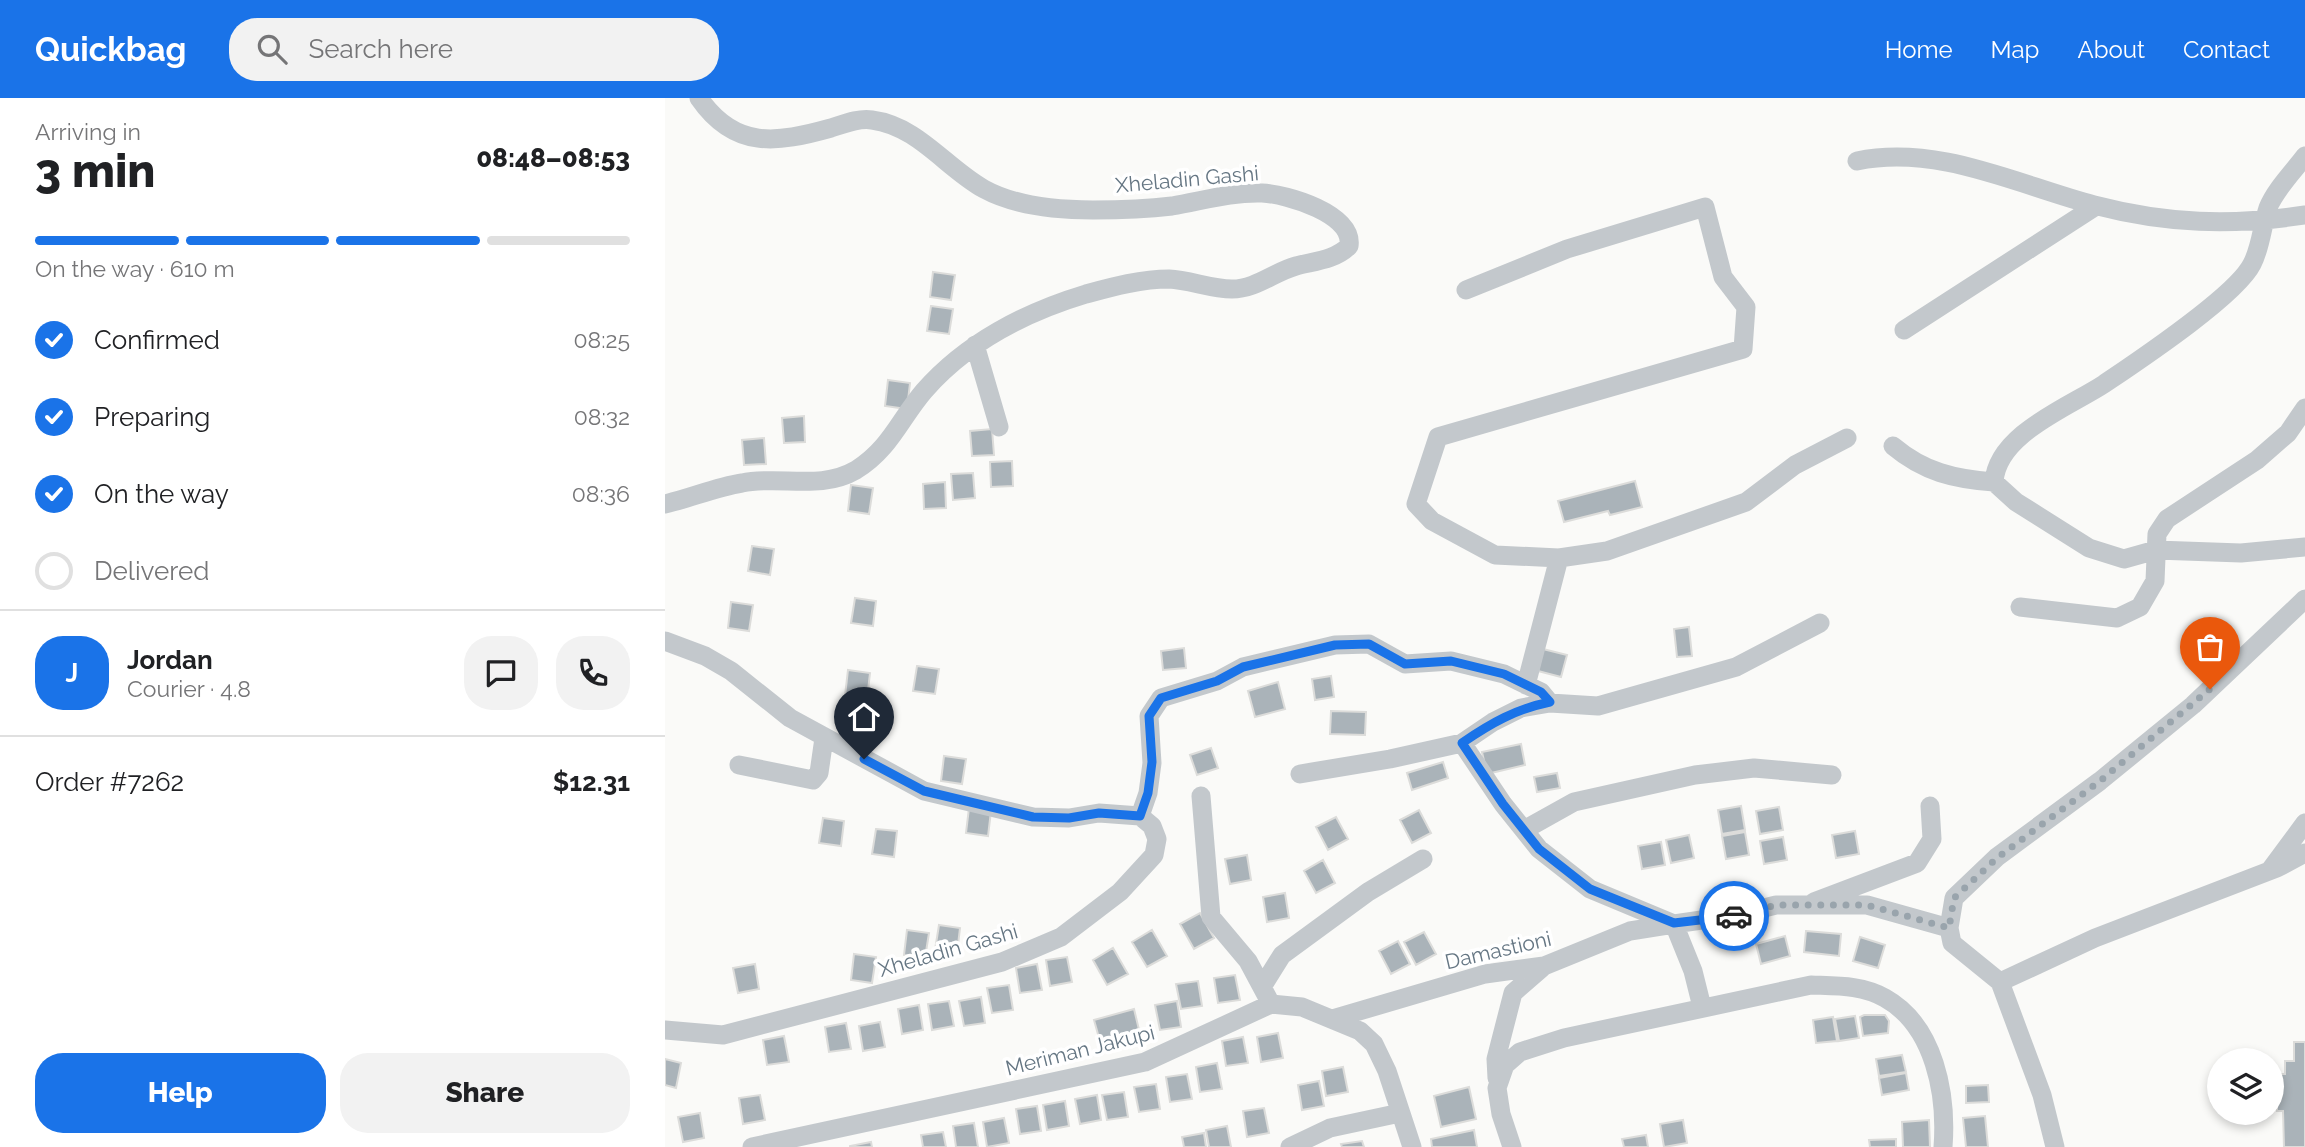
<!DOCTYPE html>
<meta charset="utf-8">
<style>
:root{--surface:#fff;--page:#f2f2f2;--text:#202124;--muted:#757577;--line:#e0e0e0;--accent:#1a73e8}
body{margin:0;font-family:Raleway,sans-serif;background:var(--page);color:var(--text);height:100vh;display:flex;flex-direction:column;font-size:26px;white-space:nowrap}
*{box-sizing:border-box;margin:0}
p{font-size:23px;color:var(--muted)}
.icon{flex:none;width:38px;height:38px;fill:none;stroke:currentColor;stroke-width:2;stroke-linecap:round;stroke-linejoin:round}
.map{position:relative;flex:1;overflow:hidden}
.panel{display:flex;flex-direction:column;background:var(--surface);width:665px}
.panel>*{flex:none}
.tools{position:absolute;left:1542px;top:950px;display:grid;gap:14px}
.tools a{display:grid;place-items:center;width:77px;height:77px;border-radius:50%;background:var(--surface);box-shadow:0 4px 10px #0003;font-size:35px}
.pin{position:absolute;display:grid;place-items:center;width:60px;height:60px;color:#fff;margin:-72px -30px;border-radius:50% 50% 50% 0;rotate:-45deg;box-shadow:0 0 7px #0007}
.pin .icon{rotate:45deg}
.courier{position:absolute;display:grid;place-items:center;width:70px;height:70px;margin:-35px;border:5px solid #1a73e8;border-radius:50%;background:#fff;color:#222;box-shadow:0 2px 9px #0007}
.headline em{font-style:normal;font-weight:800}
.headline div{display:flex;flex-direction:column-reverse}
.headline{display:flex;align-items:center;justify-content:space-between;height:119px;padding:0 35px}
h1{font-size:46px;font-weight:800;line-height:52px}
.bar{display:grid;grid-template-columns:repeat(4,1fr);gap:10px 7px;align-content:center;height:84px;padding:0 35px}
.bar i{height:9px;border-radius:5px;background:var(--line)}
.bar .selected{background:var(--accent)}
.bar p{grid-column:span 4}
.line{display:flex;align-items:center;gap:18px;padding:0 35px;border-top:2px solid var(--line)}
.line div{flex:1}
.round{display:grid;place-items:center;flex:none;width:74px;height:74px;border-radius:28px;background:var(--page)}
ol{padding:0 35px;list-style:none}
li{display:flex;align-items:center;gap:21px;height:77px}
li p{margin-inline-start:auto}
li .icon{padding:7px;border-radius:50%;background:var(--accent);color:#fff;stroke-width:4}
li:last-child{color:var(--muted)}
li i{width:38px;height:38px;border:4px solid var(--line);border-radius:50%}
.button{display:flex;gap:14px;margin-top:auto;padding:14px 35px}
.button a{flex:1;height:80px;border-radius:28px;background:var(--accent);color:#fff;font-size:28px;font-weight:800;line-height:80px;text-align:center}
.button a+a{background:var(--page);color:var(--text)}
header{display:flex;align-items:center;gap:42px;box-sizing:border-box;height:98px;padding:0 35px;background:var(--accent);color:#fff}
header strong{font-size:33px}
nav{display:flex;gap:38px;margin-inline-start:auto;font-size:24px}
.search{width:490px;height:63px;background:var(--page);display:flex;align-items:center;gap:18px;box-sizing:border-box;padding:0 24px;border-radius:28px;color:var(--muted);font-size:26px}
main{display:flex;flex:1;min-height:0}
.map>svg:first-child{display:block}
.building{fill:#aab3b9;stroke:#dcdcda;stroke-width:2}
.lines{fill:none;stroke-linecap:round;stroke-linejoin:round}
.minor{stroke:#c3c8cc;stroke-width:19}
.done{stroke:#99a4ac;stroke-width:7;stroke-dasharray:0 12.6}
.route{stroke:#1a73e8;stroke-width:9}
.labels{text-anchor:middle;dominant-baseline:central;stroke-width:7;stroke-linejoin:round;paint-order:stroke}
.street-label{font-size:21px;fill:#657683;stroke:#fff}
</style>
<header>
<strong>Quickbag</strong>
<div class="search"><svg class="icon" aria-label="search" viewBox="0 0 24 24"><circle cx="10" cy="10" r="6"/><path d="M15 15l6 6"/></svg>Search here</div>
<nav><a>Home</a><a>Map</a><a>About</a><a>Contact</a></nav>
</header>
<main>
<section class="panel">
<div class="headline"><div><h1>3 min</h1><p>Arriving in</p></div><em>08:48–08:53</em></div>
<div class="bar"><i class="selected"></i><i class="selected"></i><i class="selected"></i><i></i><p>On the way · 610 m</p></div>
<ol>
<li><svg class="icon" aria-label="check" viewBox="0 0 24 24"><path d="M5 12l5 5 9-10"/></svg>Confirmed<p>08:25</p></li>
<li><svg class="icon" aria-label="check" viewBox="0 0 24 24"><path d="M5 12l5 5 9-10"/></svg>Preparing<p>08:32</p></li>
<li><svg class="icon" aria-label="check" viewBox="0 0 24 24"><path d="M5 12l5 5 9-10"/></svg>On the way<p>08:36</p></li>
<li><i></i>Delivered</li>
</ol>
<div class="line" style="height:126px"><b class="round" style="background:var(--accent);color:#fff">J</b><div><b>Jordan</b><p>Courier · 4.8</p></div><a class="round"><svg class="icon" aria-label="chat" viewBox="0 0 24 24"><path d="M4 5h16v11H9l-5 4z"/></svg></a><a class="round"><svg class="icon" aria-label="phone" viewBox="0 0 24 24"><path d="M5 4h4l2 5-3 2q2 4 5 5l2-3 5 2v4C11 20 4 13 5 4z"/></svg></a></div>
<div class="line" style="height:91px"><div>Order #7262</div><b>$12.31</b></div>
<div class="button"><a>Help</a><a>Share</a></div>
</section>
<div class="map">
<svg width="1640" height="1049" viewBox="0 0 1640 1049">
<rect width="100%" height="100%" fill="#fafaf8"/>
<!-- building -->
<path class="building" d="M268,174L290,177L286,202L265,199Z
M266,208L288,211L284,236L262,233Z
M223,282L245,285L242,311L220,308Z
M139,318L140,344L119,345L117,320Z
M327,331L329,357L307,358L305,333Z
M99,340L101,366L79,367L77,342Z
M347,363L348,388L326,389L325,364Z
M308,375L310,400L288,402L286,376Z
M970,383L977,409L945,417L943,413L899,424L893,403Z
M280,384L281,410L259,411L258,386Z
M186,387L208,390L204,416L183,413Z
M87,448L109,451L105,477L83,473Z
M190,500L211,503L208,528L186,525Z
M66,504L88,507L84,533L63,530Z
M1024,529L1027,558L1012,559L1009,531Z
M519,550L521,570L498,572L496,553Z
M878,551L902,557L896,579L873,573Z
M252,568L274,571L270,596L248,593Z
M183,572L205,575L202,601L180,598Z
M666,578L669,599L650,602L647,581Z
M613,584L620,611L590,619L583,593Z
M666,613L701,614L700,637L665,636Z
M856,646L860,667L822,676L817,654Z
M546,650L553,670L532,677L525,657Z
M279,658L301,661L297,686L276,683Z
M778,664L783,680L747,692L742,675Z
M892,675L895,690L872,694L869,679Z
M1076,708L1080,732L1057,736L1053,712Z
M1114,709L1118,732L1095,736L1091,713Z
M304,710L326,713L323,738L301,735Z
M754,712L766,735L747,745L735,722Z
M671,719L683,741L663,752L651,729Z
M158,720L179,723L176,748L154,745Z
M211,731L232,733L229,759L207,756Z
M1190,733L1194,756L1171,760L1167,737Z
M1080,734L1084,757L1061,761L1057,738Z
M1024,737L1029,760L1006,765L1001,742Z
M1118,739L1122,762L1099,766L1095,743Z
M996,744L1000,767L977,771L973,748Z
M582,757L586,782L565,786L560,761Z
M658,762L670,785L651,795L639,773Z
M620,795L624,820L602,824L598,799Z
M535,815L549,840L529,851L515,826Z
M274,827L295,830L292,855L270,852Z
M242,832L264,835L260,860L239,857Z
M487,832L502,858L482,869L467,844Z
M1141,833L1176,836L1174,858L1139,854Z
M759,834L771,856L751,867L739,844Z
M1120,838L1125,858L1096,866L1091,846Z
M1195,839L1220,847L1213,870L1188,863Z
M733,843L745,866L726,876L714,853Z
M448,850L463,876L442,887L428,862Z
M189,856L211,859L207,885L186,882Z
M402,859L407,884L385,888L381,862Z
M90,866L94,891L73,895L68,870Z
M372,866L377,892L355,895L351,870Z
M570,877L575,902L553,905L549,880Z
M533,883L537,908L516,911L511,886Z
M344,887L348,912L327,915L322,890Z
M316,899L320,925L299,928L294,903Z
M284,903L289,928L267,932L263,906Z
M512,903L516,929L495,932L490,907Z
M254,907L258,932L237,936L233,911Z
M469,911L475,936L436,947L429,922Z
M1199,917H1220L1224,923L1223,935L1198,938L1195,919Z
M1190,918L1194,940L1174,943L1170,921Z
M1168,919L1172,943L1151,945L1148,922Z
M215,924L220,949L198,953L194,928Z
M181,925L186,951L164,954L160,929Z
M613,935L618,960L596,964L592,939Z
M119,938L124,964L102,967L98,942Z
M578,939L583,965L561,968L557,943Z
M1629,944H1640V1049H1619L1618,1013H1612V976H1620V963H1629Z
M1237,957L1241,974L1214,978L1211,961Z
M0,961L16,965L11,990L0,987Z
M552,965L557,991L535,994L531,969Z
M678,969L683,994L661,998L657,973Z
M1241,975L1244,992L1217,997L1214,980Z
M522,976L527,1001L505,1004L501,979Z
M654,983L659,1008L637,1012L633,987Z
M491,986L495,1011L474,1014L469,989Z
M1323,987L1324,1004L1301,1005V988Z
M804,989L811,1021L776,1029L769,998Z
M459,994L463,1019L442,1022L437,997Z
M95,997L100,1022L78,1026L74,1000Z
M432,997L436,1022L415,1026L410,1001Z
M400,1003L404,1028L382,1032L378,1007Z
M372,1008L376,1033L355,1036L351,1011Z
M599,1010L604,1035L582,1039L578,1013Z
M35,1015L39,1040L18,1044L13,1019Z
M1320,1018L1323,1049H1301L1298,1020Z
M339,1020L344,1045L322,1049L318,1024Z
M1018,1022L1022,1045L999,1049L995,1026Z
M1264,1022L1265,1049H1238L1237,1024Z
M309,1025L313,1049H291L288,1028Z
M562,1028L566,1049H544L541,1032Z
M809,1032L812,1049H767L766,1041Z
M278,1034L281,1049H258L256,1037Z
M539,1035L541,1049H519L517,1039Z
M981,1037L983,1049H959L957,1041Z
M1231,1041V1049H1205L1204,1042Z
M697,1043L699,1049H677L676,1046Z
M206,1044L207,1049H185V1048Z"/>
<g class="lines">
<!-- minor -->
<path class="minor" d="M1640,58C1628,74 1610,92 1603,110C1597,128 1596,149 1587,166C1571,198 1473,263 1439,286C1404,309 1332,336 1329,384L1351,404L1424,450L1459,461L1491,452L1576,455L1640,449
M1192,63C1273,46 1353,87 1429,107C1502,126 1566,128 1640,117
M801,192L902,151L1040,109L1058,179L1081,209L1078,251L773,339L751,406L767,423L830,457L894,460
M1239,232L1431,108
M310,247L334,329
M1228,348C1259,374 1289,381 1329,384
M0,406C26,400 51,389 77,385C115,377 155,393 191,372C225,351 235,321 259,293C301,245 361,214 421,196C447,189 476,181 504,181C525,182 546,191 567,191C591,191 609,174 631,168C650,163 670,162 684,148C689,116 622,96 597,95C566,94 537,103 507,108C482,111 454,112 428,112C393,112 350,108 319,91C281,70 253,28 207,22C193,20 179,26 166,30C112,45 70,52 34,0
M1355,509L1452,520L1475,509L1490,483L1492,436L1502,421L1592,362L1623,335L1640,310
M0,543L40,558L66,573L125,620L259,693L368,719L404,720L434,715L475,718L487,728L492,741L489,757L455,794L396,839L337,864L58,937L0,932
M861,587L894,460L942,453L1081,404L1130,367L1182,340
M797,645L838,706L874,751L925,791L1009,826L1071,817L1111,807H1202L1284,830
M74,667L148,682L154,675L159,640
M635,676L725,661L797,645L828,624L856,610L885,605L933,608L1071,569L1155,525
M536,698L546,819L583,863L606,906
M475,718L483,695L487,665L484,618L496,600L552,583L578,569L670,547L704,546L740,566L786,563L839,576L876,594L885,605
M859,732L909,704L1030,677L1089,670L1167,677
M1606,771L1640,725
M1149,804L1252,765L1267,741L1265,708
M1335,884L1430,840L1612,770L1640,755
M597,889L617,857L703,794L758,761
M667,921L820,876L879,868L965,833L1009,826L1028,873L1037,909
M832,980L831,961L848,895L879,868
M87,1049L480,964L606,906L637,909L695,933L709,946L722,973L747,1049
M625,1049L665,1030L735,1015
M847,1049L836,1016L832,990L840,967L855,954L899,940L1146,887C1172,888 1197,887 1220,900C1270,928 1282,997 1278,1049
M1390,1049L1377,997L1335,884L1287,845L1284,830L1289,800L1332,759L1435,683L1528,607L1640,501"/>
</g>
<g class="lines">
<!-- done -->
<path class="done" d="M1069,818L1111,807H1202L1284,830L1289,800L1332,760L1435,683L1545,591"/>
<!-- route -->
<path class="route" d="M199,661L259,693L368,719L404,720L434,715L475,718L483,695L487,664L484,618L496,600L552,583L578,569L670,547L704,546L740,566L786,563L839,576L876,594L885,604C851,611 826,625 797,645L838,706L874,751L925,791L1009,825L1069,818"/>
</g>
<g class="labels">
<!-- street labels -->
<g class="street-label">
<text transform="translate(522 81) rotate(-5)">Xheladin Gashi</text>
<text transform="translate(283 852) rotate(-16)">Xheladin Gashi</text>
<text transform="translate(833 852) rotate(-13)">Damastioni</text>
<text transform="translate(415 952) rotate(-14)">Meriman Jakupi</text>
</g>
</g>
</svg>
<div class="tools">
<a><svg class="icon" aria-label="layers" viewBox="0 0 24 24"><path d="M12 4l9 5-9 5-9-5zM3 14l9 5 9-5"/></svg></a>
</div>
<div class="pin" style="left:1545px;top:591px;background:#ea580c"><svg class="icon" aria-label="bag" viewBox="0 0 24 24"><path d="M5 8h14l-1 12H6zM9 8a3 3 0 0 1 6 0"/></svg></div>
<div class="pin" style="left:199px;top:661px;background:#1f2937"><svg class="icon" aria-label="home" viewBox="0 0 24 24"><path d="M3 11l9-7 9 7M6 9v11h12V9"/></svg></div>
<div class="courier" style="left:1069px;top:818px"><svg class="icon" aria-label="car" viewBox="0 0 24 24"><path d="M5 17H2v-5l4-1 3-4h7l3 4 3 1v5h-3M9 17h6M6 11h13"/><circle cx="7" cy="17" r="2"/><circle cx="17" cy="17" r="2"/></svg></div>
</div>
</main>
